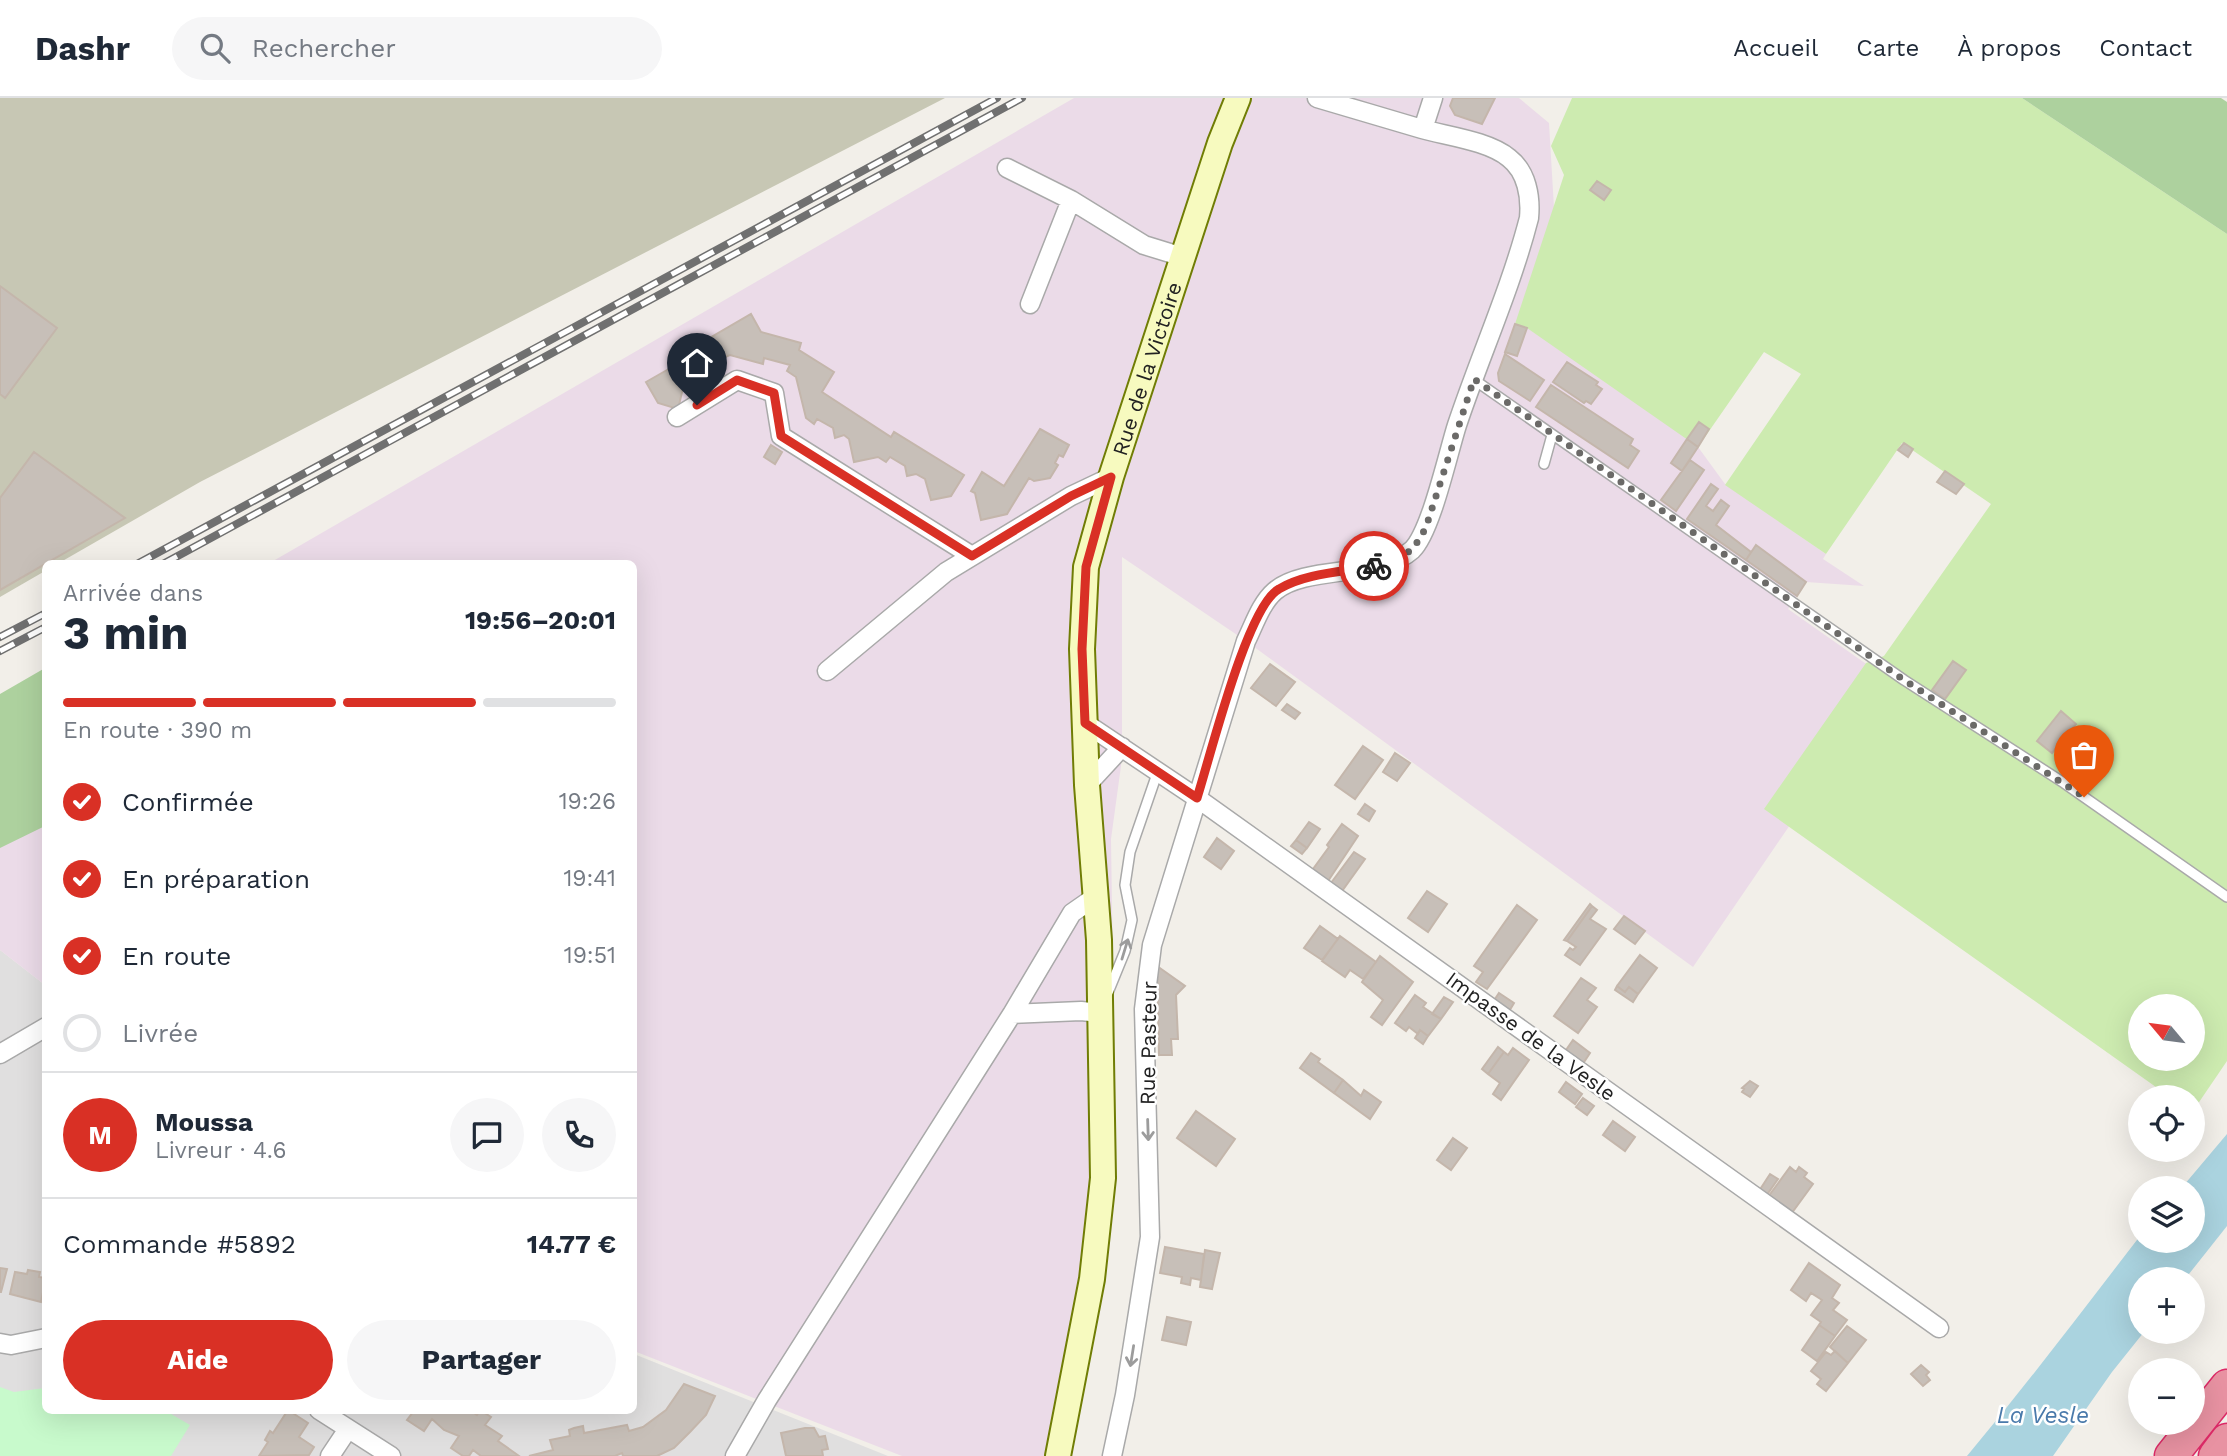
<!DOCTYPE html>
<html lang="fr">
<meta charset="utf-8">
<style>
:root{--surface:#fff;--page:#f6f6f7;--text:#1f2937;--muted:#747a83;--line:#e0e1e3;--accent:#d93025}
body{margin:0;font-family:"Work Sans",sans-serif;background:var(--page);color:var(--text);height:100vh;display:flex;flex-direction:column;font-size:26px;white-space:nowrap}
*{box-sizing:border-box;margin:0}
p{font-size:23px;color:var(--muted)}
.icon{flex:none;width:38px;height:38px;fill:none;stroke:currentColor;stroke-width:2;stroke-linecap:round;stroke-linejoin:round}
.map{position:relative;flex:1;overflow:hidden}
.panel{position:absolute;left:42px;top:462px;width:595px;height:854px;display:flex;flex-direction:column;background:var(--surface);border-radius:10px;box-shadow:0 7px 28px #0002}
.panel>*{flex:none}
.needle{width:46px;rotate:299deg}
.tools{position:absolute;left:2128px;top:896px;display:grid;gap:14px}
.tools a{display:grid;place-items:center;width:77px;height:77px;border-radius:50%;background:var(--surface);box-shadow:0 7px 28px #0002;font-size:35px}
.pin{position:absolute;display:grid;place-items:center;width:60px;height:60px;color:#fff;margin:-72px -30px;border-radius:50% 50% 50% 0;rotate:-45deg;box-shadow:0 0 7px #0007}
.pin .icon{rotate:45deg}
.courier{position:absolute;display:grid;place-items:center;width:70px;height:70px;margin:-35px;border:5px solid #d93025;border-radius:50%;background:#fff;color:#222;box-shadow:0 2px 9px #0007}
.overview em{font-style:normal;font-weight:700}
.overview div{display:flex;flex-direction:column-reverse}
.overview{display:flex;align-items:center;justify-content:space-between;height:119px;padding:0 21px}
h1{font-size:46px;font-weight:700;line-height:52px}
.bar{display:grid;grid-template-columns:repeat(4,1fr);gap:10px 7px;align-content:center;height:84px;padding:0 21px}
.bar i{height:9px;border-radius:5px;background:var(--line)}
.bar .active{background:var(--accent)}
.bar p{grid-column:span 4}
.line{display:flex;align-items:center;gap:18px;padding:0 21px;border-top:2px solid var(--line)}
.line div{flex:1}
.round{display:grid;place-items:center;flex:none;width:74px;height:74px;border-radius:37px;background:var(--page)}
ol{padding:0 21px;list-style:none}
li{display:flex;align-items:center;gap:21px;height:77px}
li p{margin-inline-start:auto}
li .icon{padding:7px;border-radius:50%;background:var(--accent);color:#fff;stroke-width:4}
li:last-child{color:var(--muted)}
li i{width:38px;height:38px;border:4px solid var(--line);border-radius:50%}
.primary-button{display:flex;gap:14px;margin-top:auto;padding:14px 21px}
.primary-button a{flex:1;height:80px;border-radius:42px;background:var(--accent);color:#fff;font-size:28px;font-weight:700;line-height:80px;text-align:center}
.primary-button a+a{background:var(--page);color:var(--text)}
header{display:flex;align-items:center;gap:42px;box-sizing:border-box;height:98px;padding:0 35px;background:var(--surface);border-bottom:2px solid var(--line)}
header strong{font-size:33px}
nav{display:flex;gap:38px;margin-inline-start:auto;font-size:24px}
.search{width:490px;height:63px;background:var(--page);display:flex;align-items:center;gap:18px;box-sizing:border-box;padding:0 24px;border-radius:38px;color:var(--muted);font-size:26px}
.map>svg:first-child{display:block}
.residential{fill:#e0dfdf}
.industrial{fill:#ebdbe8}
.construction{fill:#c7c7b4}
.grass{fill:#cdebb0;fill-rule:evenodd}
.forest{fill:#add19e}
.park{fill:#c8facc}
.water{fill:#aad3df}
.building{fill:#c7bfb8;stroke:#c4b6ab;stroke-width:2}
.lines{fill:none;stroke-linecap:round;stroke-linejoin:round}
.lane-casing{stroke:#a9a9a9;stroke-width:12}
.street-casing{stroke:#a9a9a9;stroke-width:21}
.secondary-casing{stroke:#707d05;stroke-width:28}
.highway-casing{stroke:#dc2a67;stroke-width:35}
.lane{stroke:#fff;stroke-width:9}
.street{stroke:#fff;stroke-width:18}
.secondary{stroke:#f7fabf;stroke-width:24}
.highway{stroke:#e892a2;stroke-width:32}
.rail-casing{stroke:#707070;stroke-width:8}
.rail{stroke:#fff;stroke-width:5;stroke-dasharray:16;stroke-linecap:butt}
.oneway{stroke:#9c9c9c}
.done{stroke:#6b6a68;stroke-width:7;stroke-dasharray:0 12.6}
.route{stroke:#d93025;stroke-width:9}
.labels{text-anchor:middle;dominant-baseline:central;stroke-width:5;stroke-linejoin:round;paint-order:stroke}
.street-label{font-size:21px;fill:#222;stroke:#fff}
.water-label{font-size:23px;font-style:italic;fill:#4a7aab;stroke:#fff}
</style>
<header>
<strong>Dashr</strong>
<div class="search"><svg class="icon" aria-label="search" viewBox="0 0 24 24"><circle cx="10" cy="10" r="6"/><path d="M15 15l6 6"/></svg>Rechercher</div>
<nav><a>Accueil</a><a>Carte</a><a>À propos</a><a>Contact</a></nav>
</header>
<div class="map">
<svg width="2227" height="1358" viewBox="0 0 2227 1358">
<rect width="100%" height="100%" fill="#f2efe9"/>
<!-- residential -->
<path class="residential" d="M0,852L45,887L46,1312H634V1256L888,1358H0Z"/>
<!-- industrial -->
<path class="industrial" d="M1074,0H1519L1549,25L1554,110L1698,349L1725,386L1826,456L1823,461L1864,488L1806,484L1788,511L1889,582L1693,869L1246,543L1122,459V639L1121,668L1111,741L1116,1084L1105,1153L1052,1358H902L634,1253V466H268Z
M45,578V887L0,852V601Z"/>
<!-- construction -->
<path class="construction" d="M0,0H945L200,384L59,465L46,466L45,473L0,499Z"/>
<!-- grass -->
<path class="grass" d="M1572,0H2022L2227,136V963L2193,1013V999H2170L1764,711L1866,565L1884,558L1991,406L1902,345L1826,456L1725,387L1801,276L1764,254L1698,349L1527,230L1515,226L1564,77L1551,48ZM2140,908H2193V961H2140Z"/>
<!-- forest -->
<path class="forest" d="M2022,0H2221L2227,4V136Z
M45,570V728L0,750V596Z"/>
<!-- park -->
<path class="park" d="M0,1289L14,1294L45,1290L46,1312L166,1313L190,1327L171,1358H0Z"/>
<!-- water -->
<path class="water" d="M2227,1036V1128L2185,1181H2140V1234H2144L2112,1274L2053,1358H1967C2027,1286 2083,1212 2140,1138V1143H2193V1090H2177L2181,1085L2184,1087Z"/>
<!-- building -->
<path class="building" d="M1453,0H1495L1482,26L1455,17L1450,8Z
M1597,83L1611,92L1604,102L1590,92Z
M0,188L57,230L5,300L0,296Z
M751,216L761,234L801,245L799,252L834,274L822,294L891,339L894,334L964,377L951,398L931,402L925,381L916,376L907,378L905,368L890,359L886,364L878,359L854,364L849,341L844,337L835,340L833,330L817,321L814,326L806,320L796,279L787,273L790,267L764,260L763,266L730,257L725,259L722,268L714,266L698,275L701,280L683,290L678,311L658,305L646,284L681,264L677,259Z
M1515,226L1527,230L1517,258L1505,254Z
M1505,256L1544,282L1530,303L1499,283L1498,275Z
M1567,264L1598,284L1596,287L1602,291L1591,306L1586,303L1584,305L1553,284Z
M1551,287L1633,341L1630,347L1639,353L1628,370L1536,309Z
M1699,324L1709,331L1698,349L1687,341Z
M1040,331L1069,347L1063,359L1059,357L1055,365L1058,367L1050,380L1034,383L1029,380L1007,416L981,422L975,395L971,393L982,374L1004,388Z
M1687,341L1698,349L1682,373L1671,365Z
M1904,345L1913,351L1908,359L1898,352Z
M771,347L782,354L775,366L764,359Z
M34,354L125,420L0,492V400Z
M1690,362L1704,372L1676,413L1661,402Z
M1945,373L1964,386L1956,396L1937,384Z
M1711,386L1718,391L1706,408L1713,413L1721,402L1729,408L1716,427L1751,454L1746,462L1687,421Z
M1756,447L1806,484L1797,498L1746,462Z
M1953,563L1966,572L1945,601L1932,592Z
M1270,566L1295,584L1276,608L1251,590Z
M1287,606L1300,615L1295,621L1282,612Z
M2061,613L2076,626L2052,655L2037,643Z
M1363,648L1383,662L1355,701L1335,687Z
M1395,655L1410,665L1397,683L1383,674Z
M1365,706L1375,713L1369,723L1358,716Z
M1309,724L1320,731L1307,750L1296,742Z
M1342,726L1358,738L1328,783L1313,771L1329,749L1327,747Z
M1217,740L1234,753L1221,771L1204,759Z
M1296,742L1307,750L1302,756L1291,748Z
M1354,754L1365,761L1342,793L1331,785Z
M1427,793L1447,806L1428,834L1408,820Z
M1590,806L1592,808L1567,843L1564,842Z
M1517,807L1537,822L1487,891L1476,884L1483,874L1474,868Z
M1592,808L1597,812L1590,821L1606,831L1580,867L1565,857L1570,850L1573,852L1576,849L1567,843Z
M1624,818L1645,833L1635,846L1614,831Z
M1320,828L1338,841L1322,862L1304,850Z
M1340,838L1376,864L1363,881L1350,872L1345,879L1322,863Z
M1640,857L1657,870L1638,896L1629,889L1625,894L1617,888Z
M1380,858L1413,884L1382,927L1371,919L1383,902L1362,884Z
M1157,868L1185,888L1176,897L1178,941H1171L1172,957H1159Z
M1581,880L1596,890L1587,902L1597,909L1578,935L1554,918Z
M1617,888L1625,894L1629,889L1638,896L1633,904L1615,892Z
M1499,895L1514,905L1508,915L1493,904Z
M1415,897L1426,905L1423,909L1441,921L1428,938L1420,932L1418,936L1409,929L1406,933L1395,925Z
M1444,899L1453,904L1441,921L1432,916Z
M1420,932L1428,938L1423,946L1415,940Z
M1573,942L1590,955L1582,967L1564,955Z
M1498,949L1504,954L1488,976L1482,971Z
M1513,950L1529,962L1501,1002L1493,996L1500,985L1488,976L1504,954L1508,957Z
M1311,955L1320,961L1318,964L1343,982L1334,995L1300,970Z
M1343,982L1361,998L1364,992L1381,1004L1370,1021L1334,995Z
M1750,983L1758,988L1750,999L1742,994L1744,991L1742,990Z
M1566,984L1582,996L1575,1006L1559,994Z
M1583,1000L1594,1008L1587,1017L1576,1009Z
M1196,1013L1235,1041L1216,1068L1177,1040Z
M1613,1023L1635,1039L1625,1053L1603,1037Z
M1453,1040L1467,1050L1451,1072L1437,1062Z
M1790,1069L1796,1074L1799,1069L1807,1075L1804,1079L1813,1086L1791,1116L1768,1099Z
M1770,1076L1778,1081L1766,1098L1759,1093Z
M1165,1149L1204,1156L1201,1182L1191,1180L1190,1187L1181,1185L1182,1179L1160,1175Z
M1205,1152L1220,1155L1212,1191L1200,1189Z
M1809,1165L1840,1187L1832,1200L1839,1205L1833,1212L1847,1222L1835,1238L1819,1227L1821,1224L1811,1217L1822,1202L1811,1195L1806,1203L1791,1192Z
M0,1170L7,1171L1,1194H0Z
M28,1172L40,1174L39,1179L46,1180L41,1204L10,1196L15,1174L27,1176Z
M1167,1219L1191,1224L1186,1247L1162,1242Z
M1819,1227L1835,1238L1817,1263L1802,1252Z
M1847,1228L1866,1242L1848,1265L1830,1249Z
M1835,1253L1848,1265L1826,1293L1817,1286L1821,1281L1811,1273L1826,1254L1831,1257Z
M1921,1267L1929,1274L1926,1277L1930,1282L1923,1288L1911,1276Z
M684,1286L715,1298L706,1317L690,1334L674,1350L657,1358H623L622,1355L615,1358H529L553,1352L550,1342L570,1338L569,1332L574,1330L583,1328L584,1335L627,1327L629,1333L643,1329L666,1312Z
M288,1312L308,1325L299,1339L314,1349L309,1357L259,1358L268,1344L265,1342L270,1333L273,1335Z
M411,1312H470L477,1317L480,1312L491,1319L485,1327L502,1338L498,1343L519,1358H481L473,1352L469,1358H463L451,1350L459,1338L444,1332L432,1321L424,1333L407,1322L413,1314Z
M805,1330H814L819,1339L825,1338L828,1351L822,1352L823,1358H786L781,1335Z"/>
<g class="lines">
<defs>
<path id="lane" d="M1473,281L1904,582L2064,685L2227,799
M1544,366L1552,337
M1107,897L1125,853L1132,822L1125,787L1130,754L1158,673"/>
<path id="street" d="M1423,31L1433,0
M1007,70L1071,102L1144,147L1183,159
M1030,206L1071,102
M677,319L737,282L774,295L781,338L972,458
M827,573L946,474L1071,398L1111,379
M1085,625L1197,700L1939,1230
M1087,687L1122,649
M1012,916L1081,913L1100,915
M0,956L46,929
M0,1245L11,1247L46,1240
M319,1312L391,1358
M330,1358L348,1331
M735,1358L767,1302L1012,916L1072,815L1095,799
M1112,1358L1125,1297L1150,1139L1144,911L1152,847L1246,543C1254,527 1261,505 1275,493C1305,467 1381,480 1412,452C1431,434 1448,355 1457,327C1480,258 1511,190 1529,120C1531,99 1527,74 1509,60C1489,43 1447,38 1422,31C1387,21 1352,10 1317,0"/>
<g id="secondary">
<path id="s1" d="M1058,1358L1092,1181L1103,1080L1099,842L1087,687L1082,551L1086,469L1111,379L1220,45L1238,0"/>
</g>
<path id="highway" d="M2171,1358L2227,1288
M2215,1358L2227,1342"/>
</defs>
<!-- lane casing -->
<use href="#lane" class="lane-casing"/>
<!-- street casing -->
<use href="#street" class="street-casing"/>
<!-- secondary casing -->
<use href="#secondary" class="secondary-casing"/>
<!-- highway casing -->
<use href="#highway" class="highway-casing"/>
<!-- lane -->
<use href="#lane" class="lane"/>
<!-- street -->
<use href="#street" class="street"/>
<!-- secondary -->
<use href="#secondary" class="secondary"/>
<!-- highway -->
<use href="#highway" class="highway"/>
<defs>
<path id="rail" d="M137,466L997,0
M163,466L1022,0
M0,539L46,515
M0,553L46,529"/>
</defs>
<!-- rail casing -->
<use href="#rail" class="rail-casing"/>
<!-- rail -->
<use href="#rail" class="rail"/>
</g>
<!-- one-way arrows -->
<defs><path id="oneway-shaft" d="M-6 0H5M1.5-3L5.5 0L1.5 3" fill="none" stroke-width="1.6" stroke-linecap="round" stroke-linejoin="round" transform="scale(1.75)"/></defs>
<g class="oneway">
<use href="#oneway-shaft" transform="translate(1125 851) rotate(-73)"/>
<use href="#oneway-shaft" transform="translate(1148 1032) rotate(88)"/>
<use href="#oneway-shaft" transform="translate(1132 1258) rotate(99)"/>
</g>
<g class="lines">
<!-- done -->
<path class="done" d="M1374,468C1402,462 1413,455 1426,429L1474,281L1904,582L2084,699"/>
<!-- route -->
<path class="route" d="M697,307L737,282L774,295L781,338L972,458L1071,398L1111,379L1086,469L1082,551L1085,625L1197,700C1210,660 1247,508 1279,491C1306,475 1343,474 1374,468"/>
</g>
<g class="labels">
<!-- street labels -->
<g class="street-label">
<text stroke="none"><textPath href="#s1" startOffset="1101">Rue de la Victoire</textPath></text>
<text transform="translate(1531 938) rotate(36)">Impasse de la Vesle</text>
<text transform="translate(1148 945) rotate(-89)">Rue Pasteur</text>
</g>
<!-- water labels -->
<g class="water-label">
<text x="2043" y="1317">La Vesle</text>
</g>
</g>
</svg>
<div class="tools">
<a><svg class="needle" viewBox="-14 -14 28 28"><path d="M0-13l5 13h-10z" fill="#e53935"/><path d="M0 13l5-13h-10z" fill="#747a83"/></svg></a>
<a><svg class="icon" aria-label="locate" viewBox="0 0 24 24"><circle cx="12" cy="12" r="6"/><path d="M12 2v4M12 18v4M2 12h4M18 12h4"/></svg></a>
<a><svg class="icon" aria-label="layers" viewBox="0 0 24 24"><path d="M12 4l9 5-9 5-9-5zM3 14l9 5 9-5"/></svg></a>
<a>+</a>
<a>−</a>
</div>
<div class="pin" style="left:2084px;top:699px;background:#ea580c"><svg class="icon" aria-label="bag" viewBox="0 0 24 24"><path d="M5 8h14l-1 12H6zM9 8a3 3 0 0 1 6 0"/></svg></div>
<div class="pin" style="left:697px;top:307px;background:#1f2937"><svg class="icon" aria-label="home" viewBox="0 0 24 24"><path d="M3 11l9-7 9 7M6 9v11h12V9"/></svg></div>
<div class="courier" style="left:1374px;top:468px"><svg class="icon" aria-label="bike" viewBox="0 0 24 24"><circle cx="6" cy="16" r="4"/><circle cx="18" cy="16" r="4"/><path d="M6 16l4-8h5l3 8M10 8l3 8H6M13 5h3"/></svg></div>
<section class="panel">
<div class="overview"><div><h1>3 min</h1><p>Arrivée dans</p></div><em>19:56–20:01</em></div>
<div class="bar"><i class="active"></i><i class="active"></i><i class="active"></i><i></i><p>En route · 390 m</p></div>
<ol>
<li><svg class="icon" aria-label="check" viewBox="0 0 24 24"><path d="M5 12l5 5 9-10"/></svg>Confirmée<p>19:26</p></li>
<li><svg class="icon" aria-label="check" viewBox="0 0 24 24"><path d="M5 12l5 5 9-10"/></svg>En préparation<p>19:41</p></li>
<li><svg class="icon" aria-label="check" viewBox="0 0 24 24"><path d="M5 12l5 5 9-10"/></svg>En route<p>19:51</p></li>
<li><i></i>Livrée</li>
</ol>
<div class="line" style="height:126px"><b class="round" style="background:var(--accent);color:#fff">M</b><div><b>Moussa</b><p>Livreur · 4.6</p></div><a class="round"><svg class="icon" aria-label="chat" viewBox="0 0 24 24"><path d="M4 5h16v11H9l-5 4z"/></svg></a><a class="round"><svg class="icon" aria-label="phone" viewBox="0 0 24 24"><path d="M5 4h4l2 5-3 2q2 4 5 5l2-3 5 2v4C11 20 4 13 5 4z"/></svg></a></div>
<div class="line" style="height:91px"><div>Commande #5892</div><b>14.77 €</b></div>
<div class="primary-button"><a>Aide</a><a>Partager</a></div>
</section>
</div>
